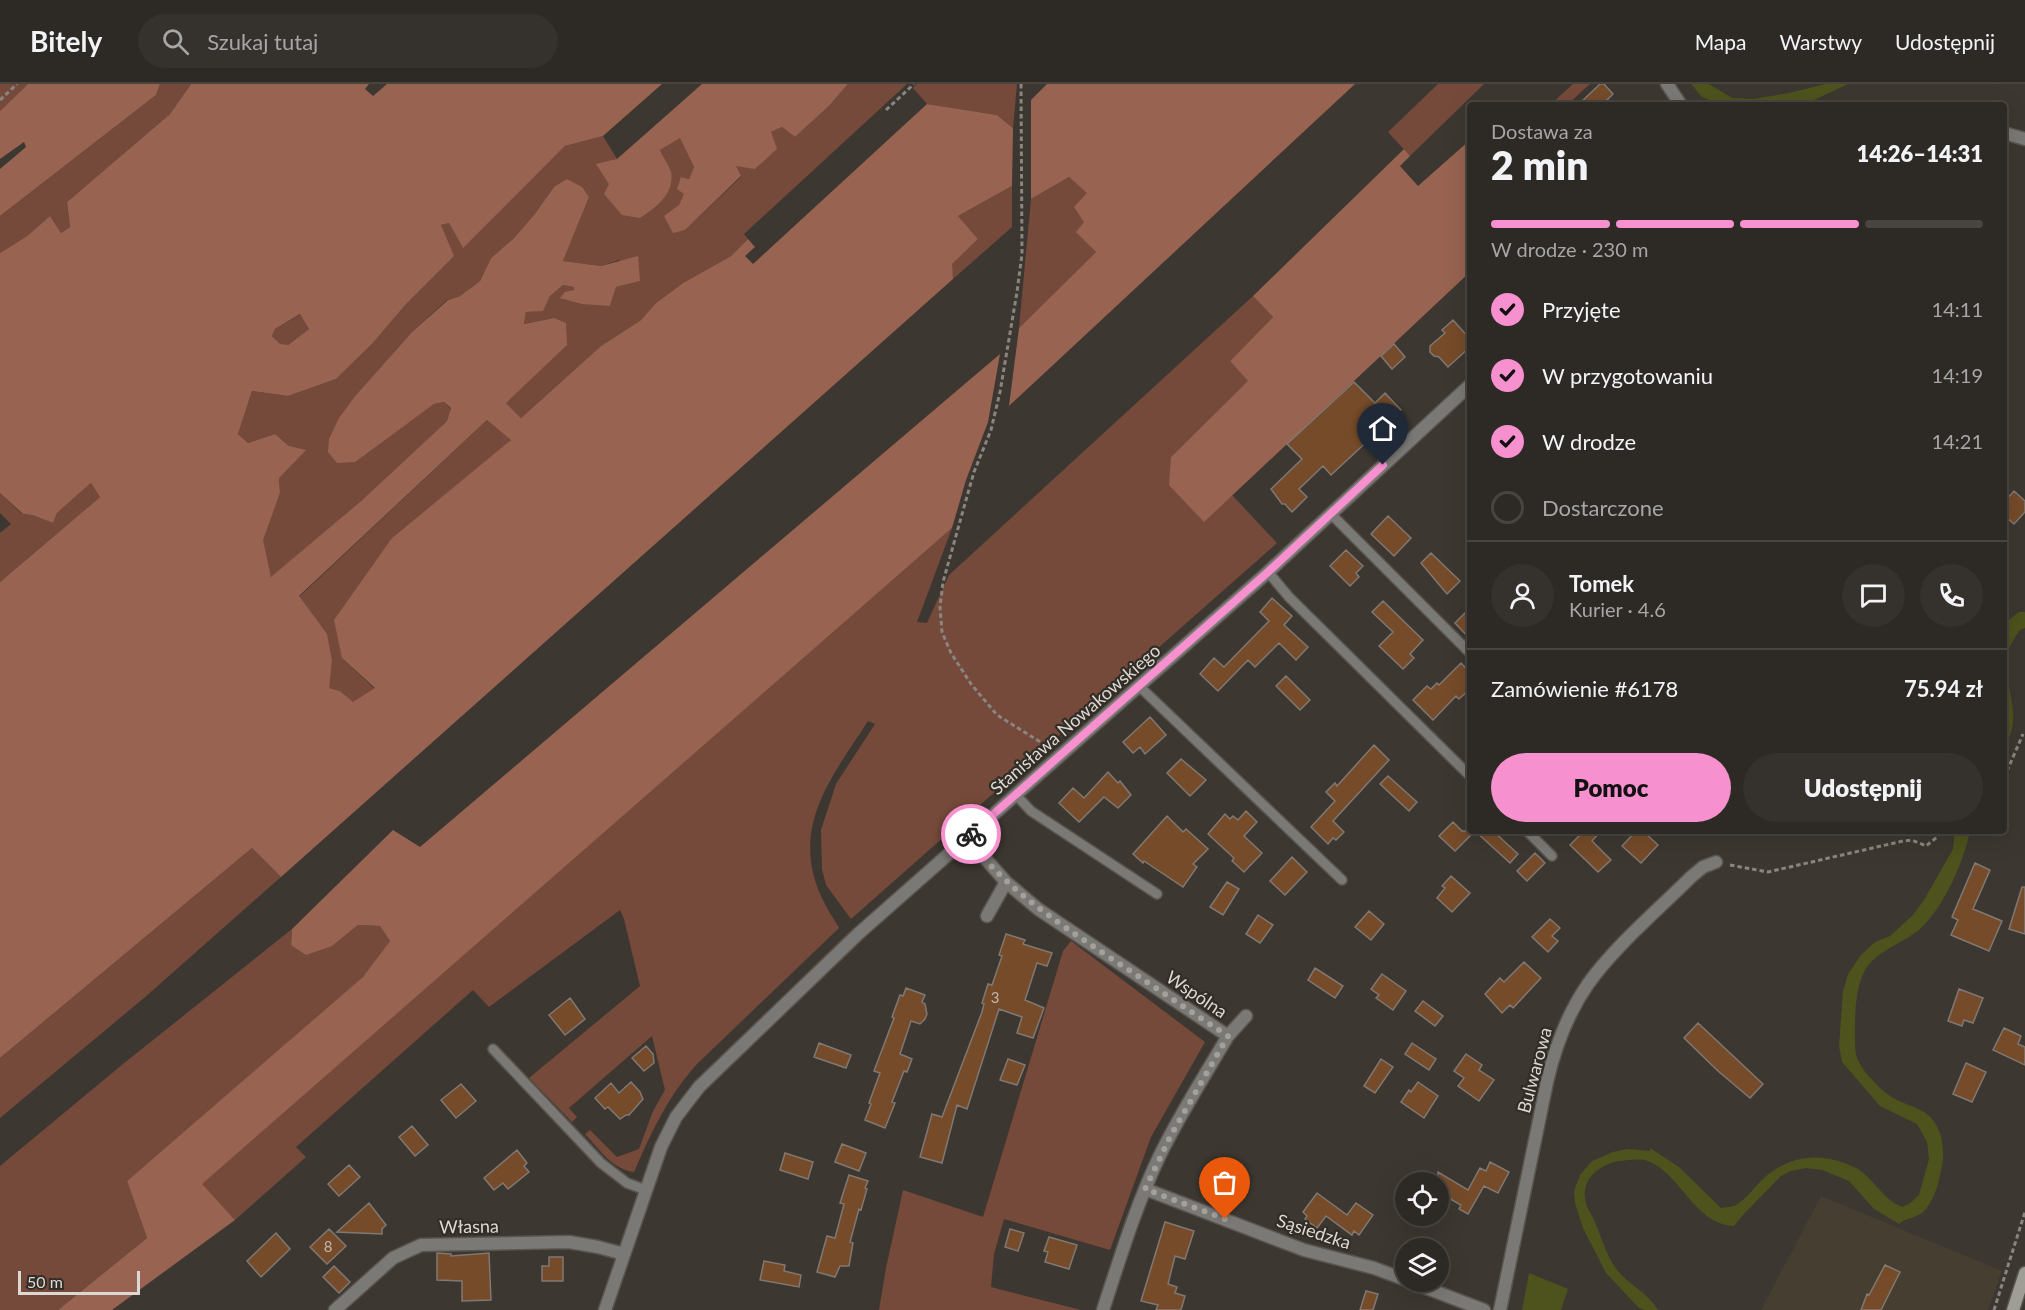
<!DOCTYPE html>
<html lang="pl">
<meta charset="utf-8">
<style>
:root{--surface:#2d2924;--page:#35312c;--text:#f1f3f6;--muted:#a7a6a6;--line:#484541;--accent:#f790ce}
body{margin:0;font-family:Lato,sans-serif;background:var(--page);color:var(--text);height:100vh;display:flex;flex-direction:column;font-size:22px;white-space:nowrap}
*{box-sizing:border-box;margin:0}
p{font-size:20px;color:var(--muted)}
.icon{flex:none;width:33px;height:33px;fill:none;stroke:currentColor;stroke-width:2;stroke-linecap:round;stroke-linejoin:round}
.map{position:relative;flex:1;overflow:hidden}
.sheet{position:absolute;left:1467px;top:18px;width:540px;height:732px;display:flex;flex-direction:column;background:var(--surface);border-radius:6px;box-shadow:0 6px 24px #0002,0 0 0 2px var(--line)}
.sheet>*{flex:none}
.controls{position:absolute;left:1395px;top:1088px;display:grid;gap:12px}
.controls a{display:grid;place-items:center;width:54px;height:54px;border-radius:50%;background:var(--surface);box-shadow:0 6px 24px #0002,0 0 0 2px var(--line);font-size:30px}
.scale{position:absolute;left:18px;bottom:15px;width:122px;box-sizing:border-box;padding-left:6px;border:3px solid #dcd9d5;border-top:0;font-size:16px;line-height:21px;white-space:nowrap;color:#dcd9d5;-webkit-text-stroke:4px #322d26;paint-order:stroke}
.pin{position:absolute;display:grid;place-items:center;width:51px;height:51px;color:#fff;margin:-62px -26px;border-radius:50% 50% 50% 0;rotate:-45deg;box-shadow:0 0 6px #0007}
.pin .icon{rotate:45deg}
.courier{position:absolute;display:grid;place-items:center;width:60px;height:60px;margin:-30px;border:4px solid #f790ce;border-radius:50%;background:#fff;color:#222;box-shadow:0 2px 8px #0007}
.overview em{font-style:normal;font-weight:800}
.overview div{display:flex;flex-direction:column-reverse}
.overview{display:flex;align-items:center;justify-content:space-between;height:102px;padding:0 24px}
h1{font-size:39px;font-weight:800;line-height:45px}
.bar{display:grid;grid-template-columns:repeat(4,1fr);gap:9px 6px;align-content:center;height:72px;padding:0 24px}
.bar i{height:8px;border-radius:4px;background:var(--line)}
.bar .current{background:var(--accent)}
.bar p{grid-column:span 4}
.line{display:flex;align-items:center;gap:15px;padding:0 24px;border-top:2px solid var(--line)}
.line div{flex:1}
.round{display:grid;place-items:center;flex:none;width:63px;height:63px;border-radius:32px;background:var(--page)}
ol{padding:0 24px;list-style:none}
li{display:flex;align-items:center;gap:18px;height:66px}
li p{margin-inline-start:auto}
li .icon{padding:6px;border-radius:50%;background:var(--accent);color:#111;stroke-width:4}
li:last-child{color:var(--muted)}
li i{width:33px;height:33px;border:3px solid var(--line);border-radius:50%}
.button{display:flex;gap:12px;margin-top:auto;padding:12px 24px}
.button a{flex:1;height:69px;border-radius:36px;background:var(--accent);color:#111;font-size:24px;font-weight:800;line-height:69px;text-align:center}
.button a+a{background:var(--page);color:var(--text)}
header{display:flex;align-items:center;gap:36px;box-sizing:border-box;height:84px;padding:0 30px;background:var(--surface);border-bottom:2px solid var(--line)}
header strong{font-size:28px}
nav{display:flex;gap:33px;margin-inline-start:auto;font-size:21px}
.search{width:420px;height:54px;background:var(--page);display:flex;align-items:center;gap:15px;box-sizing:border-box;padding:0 21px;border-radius:33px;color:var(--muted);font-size:22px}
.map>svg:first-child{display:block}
.built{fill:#473e32}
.green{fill:#764a3b}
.forest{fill:#986351;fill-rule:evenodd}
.water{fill:#4e521c}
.building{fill:#754b29;stroke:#817873;stroke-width:1.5}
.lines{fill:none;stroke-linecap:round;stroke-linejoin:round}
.service-casing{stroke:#59544e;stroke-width:12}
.minor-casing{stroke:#59544e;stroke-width:15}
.secondary-casing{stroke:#59544e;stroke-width:15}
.path{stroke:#8a8580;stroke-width:3;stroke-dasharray:4.5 3;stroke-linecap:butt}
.service{stroke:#7a7975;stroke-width:9}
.minor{stroke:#7a7975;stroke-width:12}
.secondary{stroke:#9e9d96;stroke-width:12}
.done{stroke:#a4a09b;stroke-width:6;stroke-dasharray:0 10.8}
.route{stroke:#f790ce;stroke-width:8}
.labels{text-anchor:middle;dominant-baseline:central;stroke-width:4.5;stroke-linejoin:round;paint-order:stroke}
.number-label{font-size:15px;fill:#c2b6aa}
.street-label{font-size:18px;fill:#dcd9d5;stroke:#322d26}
</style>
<header>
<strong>Bitely</strong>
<div class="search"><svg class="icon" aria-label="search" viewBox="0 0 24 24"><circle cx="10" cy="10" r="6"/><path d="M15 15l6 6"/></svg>Szukaj tutaj</div>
<nav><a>Mapa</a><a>Warstwy</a><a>Udostępnij</a></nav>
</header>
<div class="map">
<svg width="2025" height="1226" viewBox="0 0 2025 1226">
<rect width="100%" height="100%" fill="#3c3730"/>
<!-- built -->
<path class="built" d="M1821,1112L2002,1187L1988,1226H1761Z"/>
<!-- green -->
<path class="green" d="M0,0H28L0,27Z
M160,0H191L170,30L67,118L70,143L61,149L50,132L27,152L0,169V132L156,11Z
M848,0H907L744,150L748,155L731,172L683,199L656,219L641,236L601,262L521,334L506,319L554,234L524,240L526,228L543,226L550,212L563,201L574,203V207L610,222L616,203L639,197L619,176L601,182L563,177L589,113L554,103L534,131L513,155L491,174L480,197L460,212L447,216L412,248L356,311L415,333L434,320L444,318L451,325L447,337L361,417L271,494L262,456L280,409L279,394L289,362L275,350L248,359L238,350L252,307L288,312L336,295L372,260L407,219L441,141L449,139L463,163L565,62L603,52L617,75L671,88L660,66L680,53L694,83L689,95L681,93L685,110L679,121L673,148L685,146L741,93L735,81L771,48L782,43L795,53L829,22Z
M917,0H1017L1013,44L997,31L927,20L913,4Z
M1438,0H1484L1410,72L1388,48Z
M1573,0H1590L1567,21H1550Z
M1069,93L1088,109L1085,138L1096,168L1019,244L1031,115Z
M1012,102V143L953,195L951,180L978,155L958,132Z
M1253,212L1273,233L1230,277L1249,297L1171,373L1204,437L1232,411L1277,459L851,835L826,801L822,785L821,746L836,700L875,640L868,637C832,693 790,742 821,812C826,823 833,834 839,844L697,980C667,1014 652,1047 634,1088C612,1085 600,1066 585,1050L590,1046L617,1073L639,1065L653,1027L665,1006L652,952L569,1024L577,1033L572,1038L529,994L640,902L624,835L620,826L489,923L473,906L296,1063L306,1073L235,1136L201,1100L952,444L917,538L927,539L949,491Z
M301,230L309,245L288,261H280L272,252L275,245Z
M487,336L512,356L392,454L342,574L375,605L353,619L340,607L328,604L332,577L299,513Z
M91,399L100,413L0,498V449L11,440L0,429V409L22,430L32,431L53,439L57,429Z
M252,764L281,793L144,914L0,1034V974Z
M358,841L380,842L390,857L364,893L127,1097L147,1154L58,1226H0V1082L123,980L292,845L291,861L332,862Z
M1071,857L1205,958L1151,1053L1110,1166L1004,1135L994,1170L991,1203L1081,1226H879L886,1184L903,1106L983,1133L1063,867Z"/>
<!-- forest -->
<path class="forest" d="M28,0H160L156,11L0,132V85L26,63L24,58L0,75V27Z
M191,0H369L365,5L373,12L387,0H662L603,52L565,62L463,164L449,139L441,141L454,172L407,219L372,260L336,295L288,312L252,307L238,350L248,359L275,350L289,362L306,366L279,394L280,409L263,456L271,493L361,417L447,337L451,324L444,318L434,320L355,378L337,379L328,368L329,355L339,334L356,311L412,248L448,216L460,212L480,197L491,174L513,155L534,131L554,103L567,95L582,103L589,113L563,177L601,182L638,172L640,197L616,203L610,222L582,220L560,214L565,208L574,206V203L563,201L550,212L543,227L526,228L524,240L554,234L566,239L567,261L506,319L521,334L601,262L641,236L656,219L683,199L731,172L748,155L755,163L745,172L753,180L927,20L997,31L1013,44L1012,102L958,132L978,155L952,180L953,195L281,793L252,764L0,974V498L100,413L91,399L57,429L53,439L32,431L23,430L0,409V169L27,152L50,132L61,149L70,143L67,118L170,30ZM300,230L309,245L288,261L280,260L272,252L275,245ZM487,336L511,356L392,454L334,536L342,574L375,604L353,618L340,607L329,604L332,577L327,550L299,512Z
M702,0H848L829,22L795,53L782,43L771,48L777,65L755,85L736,82L741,92L685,146L673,149L664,132L679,121L684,110L677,105L681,93L689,95L694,83L680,54L660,66C663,73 669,81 671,88C675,110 655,124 640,134L622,131L604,110L609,100L596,80L617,75Z
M1047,0H1355L1009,322L1019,244L1096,168L1076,148L1084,138L1074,123L1087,109L1069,93L1031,115V16Z
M1470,56V188L1204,438L1169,401L1171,373L1248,297L1230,277L1273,233L1253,212L1404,65L1410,72L1400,82L1418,102Z
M1000,270L988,338L966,396L952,444L202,1100L235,1136L112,1226H58L147,1154L127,1097L363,893L390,857L380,842L358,841L332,862L306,871L291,861L292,845L393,746L420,763Z"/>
<!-- water -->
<path class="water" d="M1691,0H1709L1732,14L1753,15L1789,9L1826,0H1848L1814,16L1786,21H1720L1702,13Z
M2019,528H2025V544L2020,546C2015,553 2009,562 2007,571C2003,602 2025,636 2004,661V540Z
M1955,747H1970C1964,777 1944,823 1921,844C1904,860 1875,866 1864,888C1854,909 1855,937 1855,960C1855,973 1859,979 1866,989C1874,998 1883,1008 1893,1014C1902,1019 1913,1022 1922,1027C1943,1038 1946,1067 1941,1087C1938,1101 1935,1113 1926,1125C1918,1135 1907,1133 1899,1140L1874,1125L1849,1097L1822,1086L1806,1084L1791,1087L1781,1092L1743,1131L1734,1142C1694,1140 1682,1091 1648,1077C1641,1074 1628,1076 1620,1077C1609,1078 1596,1085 1589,1095C1586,1100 1584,1107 1585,1113C1585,1122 1591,1129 1595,1138C1601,1152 1605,1167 1613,1180C1623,1198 1646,1206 1658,1226H1644L1638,1223L1606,1189L1583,1144L1575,1119L1574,1107L1580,1091L1592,1077L1613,1068L1628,1065L1650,1067V1064L1679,1083L1721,1124C1727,1123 1735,1123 1739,1119C1748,1113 1754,1103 1762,1096C1789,1070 1823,1067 1856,1084C1874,1094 1882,1115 1902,1123L1909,1120L1919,1111L1929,1075L1927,1058L1917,1040L1880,1022L1842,978L1839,962L1843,907L1848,890L1861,871L1875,858L1890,852L1912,832L1924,816L1953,765Z
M1529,1189L1568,1205L1561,1226H1522Z"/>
<!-- building -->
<path class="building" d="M1600,0H1604L1613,10L1602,21H1578Z
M1453,236L1470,255V263L1448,283L1439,273L1434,272L1430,268V262L1445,249L1442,246Z
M1394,260L1405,273L1392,285L1381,272Z
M1354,298L1375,319L1385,309L1401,326L1331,391L1323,382L1299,405L1307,413L1292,428L1285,420H1282L1271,405L1302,375L1287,360Z
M2014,407L2025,417V428L2014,440L2004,431V418Z
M1388,432L1411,454L1394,472L1371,450Z
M1346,466L1363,482L1356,489L1359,493L1350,502L1330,482Z
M1431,469L1460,497L1447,510L1421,479Z
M1272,514L1292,532L1284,541L1308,563L1296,576L1279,559L1255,583L1248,576L1218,607L1200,590L1214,574L1224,583L1269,537L1260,528Z
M1383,517L1423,556L1410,570L1414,574L1403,585L1379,562L1393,548L1372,528Z
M1470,524V555L1455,539Z
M1461,579L1470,589V605L1459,615L1456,612L1433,636L1413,616L1427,602L1431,605L1437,599L1439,601Z
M1286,592L1310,616L1300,626L1276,602Z
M1150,633L1166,651L1145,670L1140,663L1133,669L1123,658Z
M1374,661L1389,676L1333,737L1344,748L1336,756L1333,754L1328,760L1311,743L1335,717L1326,708L1335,699L1337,702Z
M1181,675L1206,696L1190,712L1167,689Z
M1108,688L1118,699L1120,697L1131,711L1118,724L1104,713L1079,738L1059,719L1073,704L1084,714Z
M1388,692L1417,718L1409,727L1380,700Z
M1246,727L1257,738L1244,752L1262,769L1244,788L1232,777L1234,774L1208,750L1225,730L1230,735L1233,732L1238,736Z
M1167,732L1183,748L1186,745L1208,765L1193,780L1197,783L1183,803L1144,777L1143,779L1133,770Z
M1453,738L1462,747H1475L1455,767L1439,752Z
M1475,747H1493L1518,770L1510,779Z
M1584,747H1601L1592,757L1611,776L1598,788L1570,761Z
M1636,747H1643L1658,761L1641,779L1622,762Z
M1535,769L1545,779L1527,797L1517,787Z
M1292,773L1307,788L1285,811L1270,797Z
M1975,779L1990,786L1973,825L2002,837L1989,867L1951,851L1958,836L1952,833Z
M1451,792L1470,809L1452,828L1437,814L1445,804L1442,802Z
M1227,798L1239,805L1223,831L1210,823Z
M2022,803H2025V850L2009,845Z
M1369,827L1384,840L1371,856L1355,843Z
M1258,831L1273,841L1260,859L1246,850Z
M1550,835L1560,844L1552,852L1558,857L1548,868L1532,853Z
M1006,850L1025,856L1023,860L1052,869L1047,882L1037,879L1025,916L1044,924L1033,954L1017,949L1022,933L999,925L967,1025L957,1021L942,1079L920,1073L932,1030L942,1033L982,928L984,920L982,919L988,900L992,901L1002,872L999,871Z
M1524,878L1541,894L1513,924L1510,921L1502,929L1485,910L1500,894L1504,898Z
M1315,884L1343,902L1335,914L1308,896Z
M1382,890L1406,907L1393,926L1376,914L1379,911L1371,905Z
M906,904L925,911L922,918L925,920L927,930L925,935L920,940L911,937L900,970L912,975L907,988L904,987L892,1018L895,1019L885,1044L865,1036L871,1020L869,1019L880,989L874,987L894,934L892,933L900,911L903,912Z
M1959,905L1983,914L1973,939L1964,936L1962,942L1948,937Z
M570,914L585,935L565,951L549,931Z
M1423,917L1443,932L1435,942L1415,927Z
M1698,939L1763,1000L1750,1014L1718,987L1684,954Z
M2004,944L2021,952L2018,960L2025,963V981L1993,966Z
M819,959L851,971L846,984L814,973Z
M1412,959L1436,975L1429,986L1405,970Z
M646,962L653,970L654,979L644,987L632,974Z
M1466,970L1482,981L1479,986L1494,996L1479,1017L1458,1002L1464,994L1454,987Z
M1008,975L1025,981L1017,1001L1000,996Z
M1381,975L1393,983L1375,1009L1364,1002Z
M1966,979L1986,988L1972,1018L1953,1010Z
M631,998L640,1008L643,1015L629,1031H626L620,1035L608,1023L605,1025L595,1014L611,999L619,1009Z
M1418,998L1438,1012L1424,1034L1401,1018L1409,1006L1411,1008Z
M461,1000L476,1017L456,1034L441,1016Z
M412,1042L428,1061L415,1072L399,1053Z
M842,1060L866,1069L859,1087L835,1078Z
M517,1066L527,1079L524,1082L529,1088L508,1105L503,1099L494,1106L484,1094Z
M785,1069L813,1078L808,1095L780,1086Z
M1490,1078L1509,1088L1498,1109L1484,1102L1468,1130L1459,1125L1461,1121L1438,1108V1088L1468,1106L1480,1084L1486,1087Z
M349,1081L360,1093L339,1112L328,1100Z
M849,1091L868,1097L865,1104L867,1105L861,1126L859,1125L850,1158L853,1159L849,1182H840L835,1193L817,1188L827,1152L835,1154L844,1120L840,1119Z
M1317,1109L1347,1131L1356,1119L1373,1131L1359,1151L1354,1147L1352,1151L1326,1132L1317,1144L1305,1135L1307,1132L1303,1128Z
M369,1119L386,1141L382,1145V1150L337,1148Z
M1165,1138L1194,1147L1185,1175L1175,1172L1168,1200L1177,1203L1175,1209L1185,1212L1181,1226H1156L1158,1221L1141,1217Z
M329,1145L346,1162L327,1180L310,1163Z
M1010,1145L1024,1149L1018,1167L1005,1163Z
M276,1149L290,1165L261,1193L247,1177Z
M1049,1153L1077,1161L1069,1185L1045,1178L1048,1168L1044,1167Z
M437,1169L451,1170V1172L489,1169L491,1216L462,1217V1197L437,1196Z
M549,1173H563V1197H542V1182H549Z
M764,1177L785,1181L784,1187L801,1191L799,1203L760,1196Z
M1885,1181L1900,1188L1881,1226H1861L1867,1210L1869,1211Z
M334,1182L350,1198L339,1209L323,1193Z
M1366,1207L1378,1210L1373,1226H1360Z"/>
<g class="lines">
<defs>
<path id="service" d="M1331,430L1470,569
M1268,488L1289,513L1470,692
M1139,602L1342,796
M1016,711L1031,727L1157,810
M1527,747L1552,772
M493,965L601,1079L627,1099L646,1106"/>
<path id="minor" d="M1667,0L1681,21
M2004,49L2025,55
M967,754L1006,798L1038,825L1228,952C1205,991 1180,1030 1160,1071C1136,1121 1120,1174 1103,1226
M987,832L1006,798
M1228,952L1246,932
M1145,1105L1304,1166L1374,1184L1406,1196
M1408,1197L1484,1226
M335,1226L393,1174L421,1161L569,1158L598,1163L624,1170
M605,1226L661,1063L676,1033L699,1003L858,850L1268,488L1470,301
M1500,1226L1547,998C1555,963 1568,929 1588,900C1614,863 1659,825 1691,793L1703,783L1716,778"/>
<path id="secondary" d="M2013,1226L2025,1189"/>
</defs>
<!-- service casing -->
<use href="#service" class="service-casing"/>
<!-- minor casing -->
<use href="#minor" class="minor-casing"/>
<!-- secondary casing -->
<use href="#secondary" class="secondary-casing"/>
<!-- path -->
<path class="path" d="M1021,0L1022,170L1017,208L1000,308L991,346L974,388L966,416L943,498L940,523L942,548L951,569L971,600L997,631L1050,664
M0,16L17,0
M886,26L914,0
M2004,694L2023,650
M1730,781L1768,788L1903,757L1912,756L1926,762L1937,753L1941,747
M1994,1226L2025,1128"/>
<!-- service -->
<use href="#service" class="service"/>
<!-- minor -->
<use href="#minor" class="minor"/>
<!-- secondary -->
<use href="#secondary" class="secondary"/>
</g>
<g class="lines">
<!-- done -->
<path class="done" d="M971,750L967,754C1008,806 1051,834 1106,871C1147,898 1187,925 1228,952L1171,1051L1145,1105L1225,1135"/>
<!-- route -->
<path class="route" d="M971,750L1268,488L1383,381"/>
</g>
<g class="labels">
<!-- number labels -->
<g class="number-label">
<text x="995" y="913">3</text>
<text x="328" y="1162">8</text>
</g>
<!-- street labels -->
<g class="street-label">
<text transform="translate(1075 635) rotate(-41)">Stanisława Nowakowskiego</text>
<text transform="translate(1197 910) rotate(34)">Wspólna</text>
<text transform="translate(1534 986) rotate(-75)">Bulwarowa</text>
<text transform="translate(469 1142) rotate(-1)">Własna</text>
<text transform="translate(1314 1147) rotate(18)">Sąsiedzka</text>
</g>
</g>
</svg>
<div class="controls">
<a><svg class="icon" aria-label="locate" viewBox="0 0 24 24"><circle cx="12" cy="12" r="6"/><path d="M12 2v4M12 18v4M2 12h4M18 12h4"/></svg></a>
<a><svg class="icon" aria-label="layers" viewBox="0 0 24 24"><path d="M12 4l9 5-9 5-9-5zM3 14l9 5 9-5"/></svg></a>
</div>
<div class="scale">50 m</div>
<div class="pin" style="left:1225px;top:1135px;background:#ea580c"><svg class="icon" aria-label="bag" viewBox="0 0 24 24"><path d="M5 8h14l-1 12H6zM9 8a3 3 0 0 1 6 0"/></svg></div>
<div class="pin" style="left:1383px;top:381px;background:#1f2937"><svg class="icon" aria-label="home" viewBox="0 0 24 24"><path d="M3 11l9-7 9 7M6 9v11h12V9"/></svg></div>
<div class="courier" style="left:971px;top:750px"><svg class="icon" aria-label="bike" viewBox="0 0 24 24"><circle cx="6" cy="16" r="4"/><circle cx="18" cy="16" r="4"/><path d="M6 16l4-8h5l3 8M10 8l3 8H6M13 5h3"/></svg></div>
<section class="sheet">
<div class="overview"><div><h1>2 min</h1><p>Dostawa za</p></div><em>14:26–14:31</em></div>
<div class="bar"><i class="current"></i><i class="current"></i><i class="current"></i><i></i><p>W drodze · 230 m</p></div>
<ol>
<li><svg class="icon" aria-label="check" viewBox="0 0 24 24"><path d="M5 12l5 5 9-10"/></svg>Przyjęte<p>14:11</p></li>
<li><svg class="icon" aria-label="check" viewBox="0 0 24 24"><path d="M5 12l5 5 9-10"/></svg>W przygotowaniu<p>14:19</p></li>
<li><svg class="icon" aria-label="check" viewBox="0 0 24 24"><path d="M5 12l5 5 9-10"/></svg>W drodze<p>14:21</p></li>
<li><i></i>Dostarczone</li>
</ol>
<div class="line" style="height:108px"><a class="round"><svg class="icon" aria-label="person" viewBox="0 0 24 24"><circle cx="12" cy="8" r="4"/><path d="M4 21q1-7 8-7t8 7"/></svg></a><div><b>Tomek</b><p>Kurier · 4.6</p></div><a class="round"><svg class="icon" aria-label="chat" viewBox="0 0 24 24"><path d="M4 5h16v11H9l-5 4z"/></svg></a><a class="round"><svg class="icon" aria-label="phone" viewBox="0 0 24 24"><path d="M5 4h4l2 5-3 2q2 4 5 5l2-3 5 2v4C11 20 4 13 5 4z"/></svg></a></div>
<div class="line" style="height:78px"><div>Zamówienie #6178</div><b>75.94 zł</b></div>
<div class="button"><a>Pomoc</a><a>Udostępnij</a></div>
</section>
</div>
